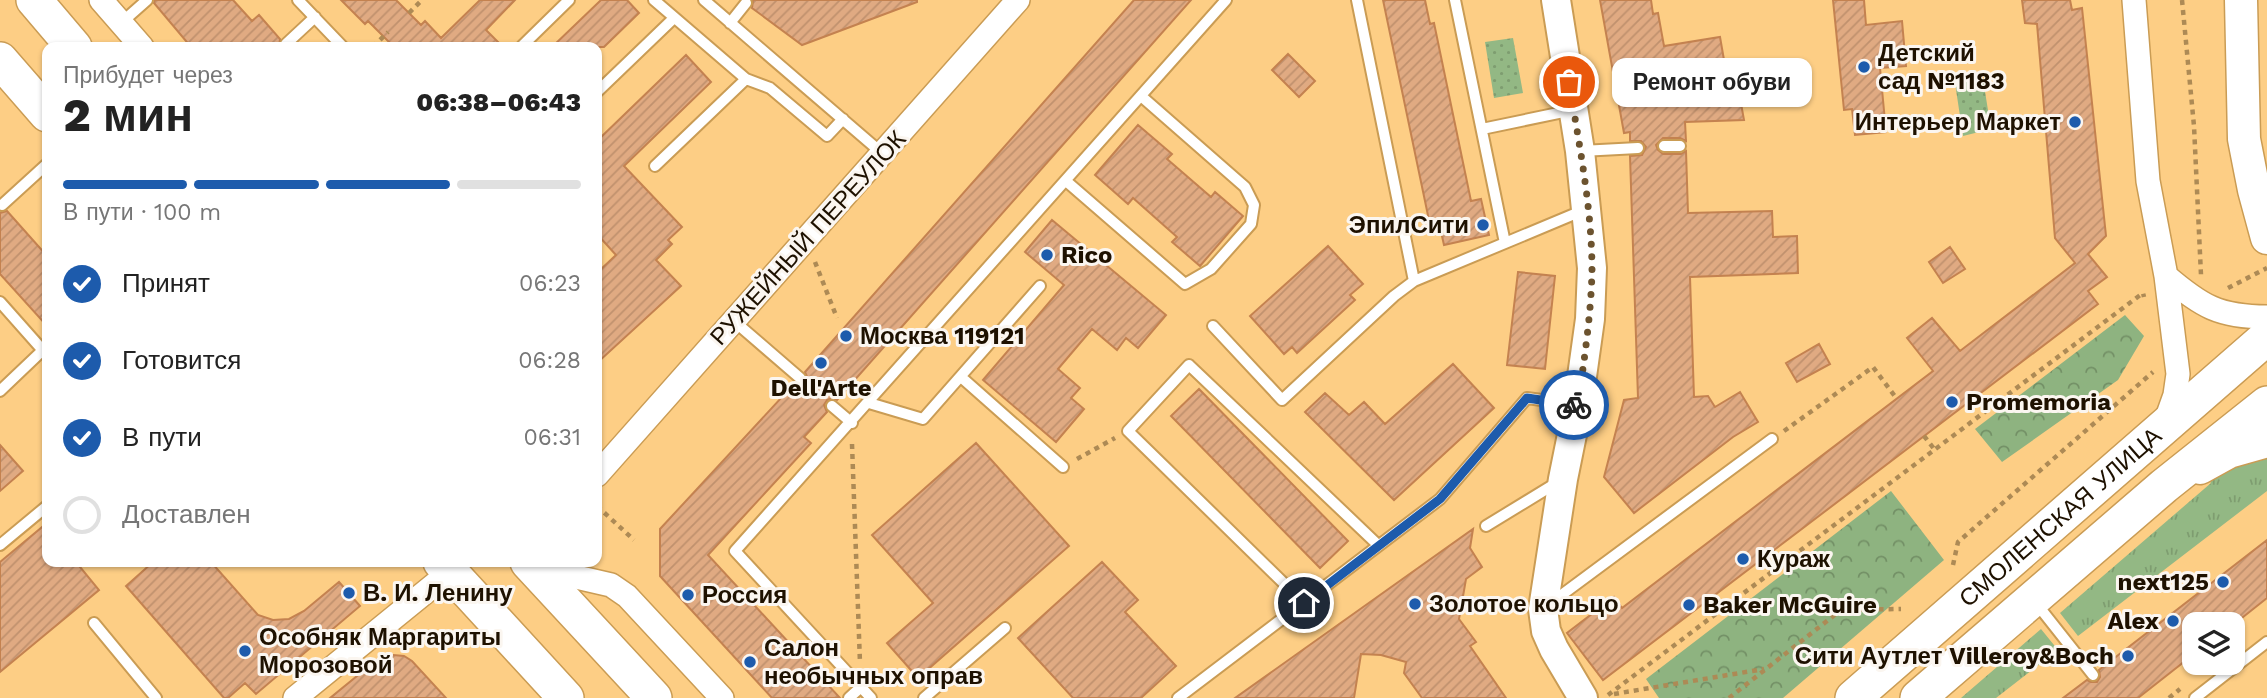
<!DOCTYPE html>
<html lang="ru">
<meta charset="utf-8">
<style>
:root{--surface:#fff;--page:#f6f6f6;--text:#222;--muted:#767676;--line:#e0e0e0;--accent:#1d5bac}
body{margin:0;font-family:"Work Sans",sans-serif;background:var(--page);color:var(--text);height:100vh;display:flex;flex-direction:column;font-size:26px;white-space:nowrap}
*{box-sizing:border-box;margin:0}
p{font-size:23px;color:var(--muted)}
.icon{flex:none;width:38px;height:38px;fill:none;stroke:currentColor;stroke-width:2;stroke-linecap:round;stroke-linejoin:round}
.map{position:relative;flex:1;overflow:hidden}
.panel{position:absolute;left:42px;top:42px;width:560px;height:525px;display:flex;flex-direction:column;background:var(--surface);border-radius:14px;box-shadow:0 2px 5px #0004}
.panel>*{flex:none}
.controls{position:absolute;left:2182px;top:612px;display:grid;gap:14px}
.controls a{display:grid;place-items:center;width:63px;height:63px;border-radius:14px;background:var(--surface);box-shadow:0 2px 5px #0004;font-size:35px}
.pin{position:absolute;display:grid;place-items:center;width:60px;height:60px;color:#fff;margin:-30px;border:4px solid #fff;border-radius:50%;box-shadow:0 2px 7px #0007}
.courier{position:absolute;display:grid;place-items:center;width:70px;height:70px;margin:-35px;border:5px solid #1d5bac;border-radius:50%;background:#fff;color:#222;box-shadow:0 2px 9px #0007}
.bubble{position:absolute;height:49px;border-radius:14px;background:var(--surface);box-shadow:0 2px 5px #0004;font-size:23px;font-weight:800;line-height:49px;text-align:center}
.summary em{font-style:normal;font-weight:800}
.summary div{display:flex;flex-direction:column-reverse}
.summary{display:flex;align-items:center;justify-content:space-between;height:119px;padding:0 21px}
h1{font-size:46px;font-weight:800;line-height:52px}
.bar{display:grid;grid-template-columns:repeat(4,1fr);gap:10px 7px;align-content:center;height:84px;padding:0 21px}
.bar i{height:9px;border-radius:5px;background:var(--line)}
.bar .selected{background:var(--accent)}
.bar p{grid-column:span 4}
ol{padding:0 21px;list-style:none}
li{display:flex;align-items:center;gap:21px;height:77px}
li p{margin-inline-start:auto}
li .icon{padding:7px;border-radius:50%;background:var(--accent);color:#fff;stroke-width:4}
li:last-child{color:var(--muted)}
li i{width:38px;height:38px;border:4px solid var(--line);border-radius:50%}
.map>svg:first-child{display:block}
.grass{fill:url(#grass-tufts)}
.forest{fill:url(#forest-crowns)}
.park{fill:url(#park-dots)}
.building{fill:url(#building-hatch);stroke:#c48250;stroke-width:2}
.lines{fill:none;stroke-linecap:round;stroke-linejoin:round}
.service-casing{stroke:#ca9c54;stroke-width:14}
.minor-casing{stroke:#ca9c54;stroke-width:26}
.tertiary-casing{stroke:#ca9c54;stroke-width:32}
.secondary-casing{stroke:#ca9c54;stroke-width:35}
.primary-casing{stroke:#ca9c54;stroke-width:38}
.path{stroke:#ad8a55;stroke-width:4.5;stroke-dasharray:5 5;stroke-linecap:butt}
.service{stroke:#fff;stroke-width:10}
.minor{stroke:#fff;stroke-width:23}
.tertiary{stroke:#fff;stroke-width:28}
.secondary{stroke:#fff;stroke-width:32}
.primary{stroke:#fff;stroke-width:35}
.done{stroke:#6c532f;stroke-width:7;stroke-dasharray:0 12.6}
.route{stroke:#1d5bac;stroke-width:9}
.poi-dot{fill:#1d5bac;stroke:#fbf6f0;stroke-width:2.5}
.labels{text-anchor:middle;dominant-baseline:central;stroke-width:6;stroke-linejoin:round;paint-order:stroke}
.poi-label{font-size:24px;font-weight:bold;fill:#1e1100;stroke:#fbf6f0;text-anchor:start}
.street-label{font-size:24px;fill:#1e1100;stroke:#fbf6f0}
</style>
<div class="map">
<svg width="2267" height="698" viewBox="0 0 2267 698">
<defs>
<pattern id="grass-tufts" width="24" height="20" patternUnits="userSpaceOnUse" patternTransform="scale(1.75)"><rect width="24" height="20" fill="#93b884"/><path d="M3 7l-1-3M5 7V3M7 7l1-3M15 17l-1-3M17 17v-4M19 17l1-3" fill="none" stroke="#7e9d70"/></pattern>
<pattern id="forest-crowns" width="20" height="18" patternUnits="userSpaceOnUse" patternTransform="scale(1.75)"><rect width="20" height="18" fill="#8eb380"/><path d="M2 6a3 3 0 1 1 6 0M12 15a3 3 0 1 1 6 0" fill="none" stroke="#739066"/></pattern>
<pattern id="park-dots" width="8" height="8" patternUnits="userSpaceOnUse" patternTransform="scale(1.75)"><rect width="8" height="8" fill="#93b884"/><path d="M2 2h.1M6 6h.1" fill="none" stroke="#7e9d70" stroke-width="1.8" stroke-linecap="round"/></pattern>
<pattern id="building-hatch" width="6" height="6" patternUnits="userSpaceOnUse" patternTransform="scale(1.75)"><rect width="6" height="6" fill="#e0aa82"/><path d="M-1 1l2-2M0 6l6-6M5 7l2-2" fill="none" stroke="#c0916e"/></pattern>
</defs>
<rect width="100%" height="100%" fill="#fdce85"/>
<!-- grass -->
<path class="grass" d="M2267,450V491L2078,636L2060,613L2211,483L2208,479Z
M2041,629L2058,650L1996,698H1961Z"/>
<!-- forest -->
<path class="forest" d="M2125,315L2144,336L2118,380L2002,462L1975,429Z
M1891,491L1944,560L1783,698H1659L1646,679Z"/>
<!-- park -->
<path class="park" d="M1513,38L1523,93L1494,98L1485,42Z
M1983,79L1991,129L1963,136L1955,83Z"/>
<!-- building -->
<path class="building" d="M155,0H233L252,21L259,15L280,39L279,47H191L154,3Z
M341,0H396L421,25L425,21L441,38L480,0H515L486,30L503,47H394L368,21L365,24Z
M601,0H627L639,13L604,47H552Z
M753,0H917V2L802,45L752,8Z
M1134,0H1191L837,400L833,398L827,400L824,405L827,412L804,437L811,443L708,555L840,698H772L660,576V529L794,384L799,386L805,384L808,379L805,372Z
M1383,0H1425L1430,24L1434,23L1471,201L1481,199L1489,235L1444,245L1439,223L1430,225Z
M1600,0H1651L1653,14L1658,13L1664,46L1720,37L1731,100L1740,98L1744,120L1685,122L1686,141L1680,138H1663L1656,145L1658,150L1663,154H1681L1686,151L1688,213L1772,211L1773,237L1797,236L1798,273L1690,277L1694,397L1708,396L1715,407L1740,392L1758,422L1733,437L1634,513L1604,477L1624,400L1638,398L1630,156L1642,155L1646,147L1641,141H1630V132L1624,133Z
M1833,0H1864L1866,25L1902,21L1906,66L1880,68L1886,132L1855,135L1852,109L1844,110Z
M2022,0H2070L2072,10L2082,8L2106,236L2088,254L2107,277L2088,291L2098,304L1603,680L1567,633L1614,597L1622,608L1933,371L1907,338L1932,318L1960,351L2075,263L2055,238L2037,24L2025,23Z
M1288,54L1315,81L1299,97L1272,70Z
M686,55L711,82L624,166L682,227L668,240L672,244L656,260L681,286L597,363V273L616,255L597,234V141Z
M1138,125L1172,154L1167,159L1211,197L1215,192L1243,216L1200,266L1172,242L1177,237L1133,198L1128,204L1095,175Z
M7,211L47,256V326L0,274V213Z
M1052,220L1166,315L1138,348L1126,338L1117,350L1092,329L1058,369L1080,388L1071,398L1084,409L1056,442L983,380L1064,285L1025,252Z
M1328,246L1363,284L1350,295L1355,300L1297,353L1292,347L1284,354L1250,316Z
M1950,247L1965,269L1943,283L1929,262Z
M1518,272L1555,276L1545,369L1507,365Z
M1819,344L1830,364L1797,382L1786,363Z
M1453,364L1494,408L1394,500L1305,412L1325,393L1349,415L1364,402L1385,424Z
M1199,389L1348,541L1320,568L1171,416Z
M976,443L1069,546L918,678L887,643L933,603L872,535Z
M0,445L23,471L0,491Z
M47,523V562H76L99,590L0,672V562Z
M1473,529L1470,548L1482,567L1466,579L1459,619L1476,642L1470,646L1506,698H1422L1404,673L1406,662L1381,655L1361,654L1354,698H1235Z
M2267,540V598L2233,625H2194V654L2138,698H2063L2087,680L2091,682H2097L2100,677L2099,670Z
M153,562H211L258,615L273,620L289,619L304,611L339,582L360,606L256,694L245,683L228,698H224L126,586Z
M1102,562L1138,600L1125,612L1176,666L1141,698H1073L1018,638Z
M393,655L404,656L412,661L446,698H330L378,659Z"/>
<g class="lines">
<defs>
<path id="service" d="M298,0L343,47
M654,0L746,79L770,88L827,136L843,119
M704,0L883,154
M1357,0L1414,281
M1455,0L1505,243
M121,23L147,0
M730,23L746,3
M286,44L315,17
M522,46L569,0
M597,92L674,18
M1482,129L1573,110
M1664,146H1680
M1581,151L1638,148
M655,166L746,79
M1066,181L1185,284L1211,269L1251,224L1254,205L1245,187L1141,96
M2,205L47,164
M0,302L47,355
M734,321L800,378
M1213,326L1282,400L1394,296L1414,281L1584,210
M961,377L1063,467
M0,391L43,350
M869,403L923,419L1040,286
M832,406L852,423
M1486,526L1558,482
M0,545L47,506
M1304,603L1128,431L1189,365L1377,544
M2036,603L2093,675
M1548,605L1772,439
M94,623L156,698
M849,698L861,687
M871,698L735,551L1226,0
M924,698L1005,628
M1178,698L1440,499L1527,398L1578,405
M2195,698L2267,642"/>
<path id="minor" d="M101,0L142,47
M2134,0L2148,181L2166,276L2178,374L2175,395L2165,423
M2166,276C2201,306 2219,317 2267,317
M597,475L1018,0
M533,567L611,585L627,596L722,698
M295,698L450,572"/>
<path id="tertiary" d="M1556,0L1580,151L1592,268L1590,319L1578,405L1563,479L1543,609L1546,631L1554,649L1583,698"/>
<path id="secondary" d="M2241,0L2244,139L2254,190L2267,238
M2200,468L2229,452L2267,441"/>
<g id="primary">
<path d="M34,0L74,47"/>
<path d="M0,60L47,114"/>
<path d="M441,562L566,698"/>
<path d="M528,562L654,698"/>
<path id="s1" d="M1853,698L2267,337"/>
<path d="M1918,698L2164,486L2267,404"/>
</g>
</defs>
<!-- service casing -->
<use href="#service" class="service-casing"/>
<!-- minor casing -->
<use href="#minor" class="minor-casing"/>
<!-- tertiary casing -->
<use href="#tertiary" class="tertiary-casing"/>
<!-- secondary casing -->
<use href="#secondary" class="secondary-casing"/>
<!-- primary casing -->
<use href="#primary" class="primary-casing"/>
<!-- path -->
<path class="path" d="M2182,0L2194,126L2201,275
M409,13L422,0
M373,47L388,32
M815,262L837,318
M2228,288L2267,268
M1784,431L1873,367L1897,399
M1924,436L1935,450
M852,444L860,663
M1077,459L1115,438
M597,506L634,540
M1953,565L1958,542L2153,372
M1614,694L1764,669
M1608,695L2143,293L2144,297
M1729,698L1841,610L1901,609
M2169,698L2180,689"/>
<!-- service -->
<use href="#service" class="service"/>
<!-- minor -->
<use href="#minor" class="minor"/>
<!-- tertiary -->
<use href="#tertiary" class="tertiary"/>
<!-- secondary -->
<use href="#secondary" class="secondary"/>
<!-- primary -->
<use href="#primary" class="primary"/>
</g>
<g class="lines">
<!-- done -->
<path class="done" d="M1569,82C1579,144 1592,208 1592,271C1591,316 1584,360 1578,405H1574"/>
<!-- route -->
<path class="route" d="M1304,603L1440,499L1527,398L1574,405"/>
</g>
<!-- markers -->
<g class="poi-dot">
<circle cx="1864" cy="67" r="7"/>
<circle cx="2075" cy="122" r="7"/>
<circle cx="1483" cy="225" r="7"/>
<circle cx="1047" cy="255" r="7"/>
<circle cx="846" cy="336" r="7"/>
<circle cx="821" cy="363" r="7"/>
<circle cx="1952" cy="402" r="7"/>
<circle cx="1743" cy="559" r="7"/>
<circle cx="2223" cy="582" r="7"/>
<circle cx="349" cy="593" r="7"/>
<circle cx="688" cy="595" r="7"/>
<circle cx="1415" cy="604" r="7"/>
<circle cx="1689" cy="605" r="7"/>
<circle cx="2173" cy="621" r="7"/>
<circle cx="245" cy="651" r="7"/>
<circle cx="2128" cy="656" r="7"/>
<circle cx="750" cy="662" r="7"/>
</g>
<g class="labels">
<!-- poi labels -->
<g class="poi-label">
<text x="1878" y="53">Детский<tspan x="1878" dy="28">сад №1183</tspan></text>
<text x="2061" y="122" text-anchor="end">Интерьер Маркет</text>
<text x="1469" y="225" text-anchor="end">ЭпилСити</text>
<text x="1061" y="255">Rico</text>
<text x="860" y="336">Москва 119121</text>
<text x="821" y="388" text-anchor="middle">Dell'Arte</text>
<text x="1966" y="402">Promemoria</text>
<text x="1757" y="559">Кураж</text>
<text x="2209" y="582" text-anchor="end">next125</text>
<text x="363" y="593">В. И. Ленину</text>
<text x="702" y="595">Россия</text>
<text x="1429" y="604">Золотое кольцо</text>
<text x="1703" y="605">Baker McGuire</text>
<text x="2159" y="621" text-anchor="end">Alex</text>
<text x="259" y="637">Особняк Маргариты<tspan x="259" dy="28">Морозовой</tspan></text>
<text x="764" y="648">Салон<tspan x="764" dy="28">необычных оправ</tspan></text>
<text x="2114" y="656" text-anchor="end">Сити Аутлет Villeroy&amp;Boch</text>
</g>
<!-- street labels -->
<g class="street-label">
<text transform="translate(808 238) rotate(-48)">РУЖЕЙНЫЙ ПЕРЕУЛОК</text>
<text stroke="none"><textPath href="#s1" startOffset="275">СМОЛЕНСКАЯ УЛИЦА</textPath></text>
</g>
</g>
</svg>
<div class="controls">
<a><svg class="icon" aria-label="layers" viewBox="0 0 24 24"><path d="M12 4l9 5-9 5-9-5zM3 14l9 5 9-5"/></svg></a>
</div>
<div class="pin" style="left:1569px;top:82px;background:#ea580c"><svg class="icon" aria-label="bag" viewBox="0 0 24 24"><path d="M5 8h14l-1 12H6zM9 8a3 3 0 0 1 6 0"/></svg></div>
<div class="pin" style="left:1304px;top:603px;background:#1f2937"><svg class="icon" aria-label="home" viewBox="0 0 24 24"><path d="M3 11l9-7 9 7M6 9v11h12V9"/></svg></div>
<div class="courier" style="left:1574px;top:405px"><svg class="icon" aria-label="bike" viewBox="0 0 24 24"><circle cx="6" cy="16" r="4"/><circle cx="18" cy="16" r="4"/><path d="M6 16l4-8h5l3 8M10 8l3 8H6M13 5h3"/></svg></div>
<div class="bubble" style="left:1612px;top:58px;width:200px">Ремонт обуви</div>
<section class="panel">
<div class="summary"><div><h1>2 мин</h1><p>Прибудет через</p></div><em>06:38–06:43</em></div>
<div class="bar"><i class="selected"></i><i class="selected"></i><i class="selected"></i><i></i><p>В пути · 100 m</p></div>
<ol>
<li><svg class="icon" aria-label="check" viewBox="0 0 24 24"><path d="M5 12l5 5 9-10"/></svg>Принят<p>06:23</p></li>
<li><svg class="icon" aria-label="check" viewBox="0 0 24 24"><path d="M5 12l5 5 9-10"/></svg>Готовится<p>06:28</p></li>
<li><svg class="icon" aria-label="check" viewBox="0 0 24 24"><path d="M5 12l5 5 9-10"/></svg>В пути<p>06:31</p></li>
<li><i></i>Доставлен</li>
</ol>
</section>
</div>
